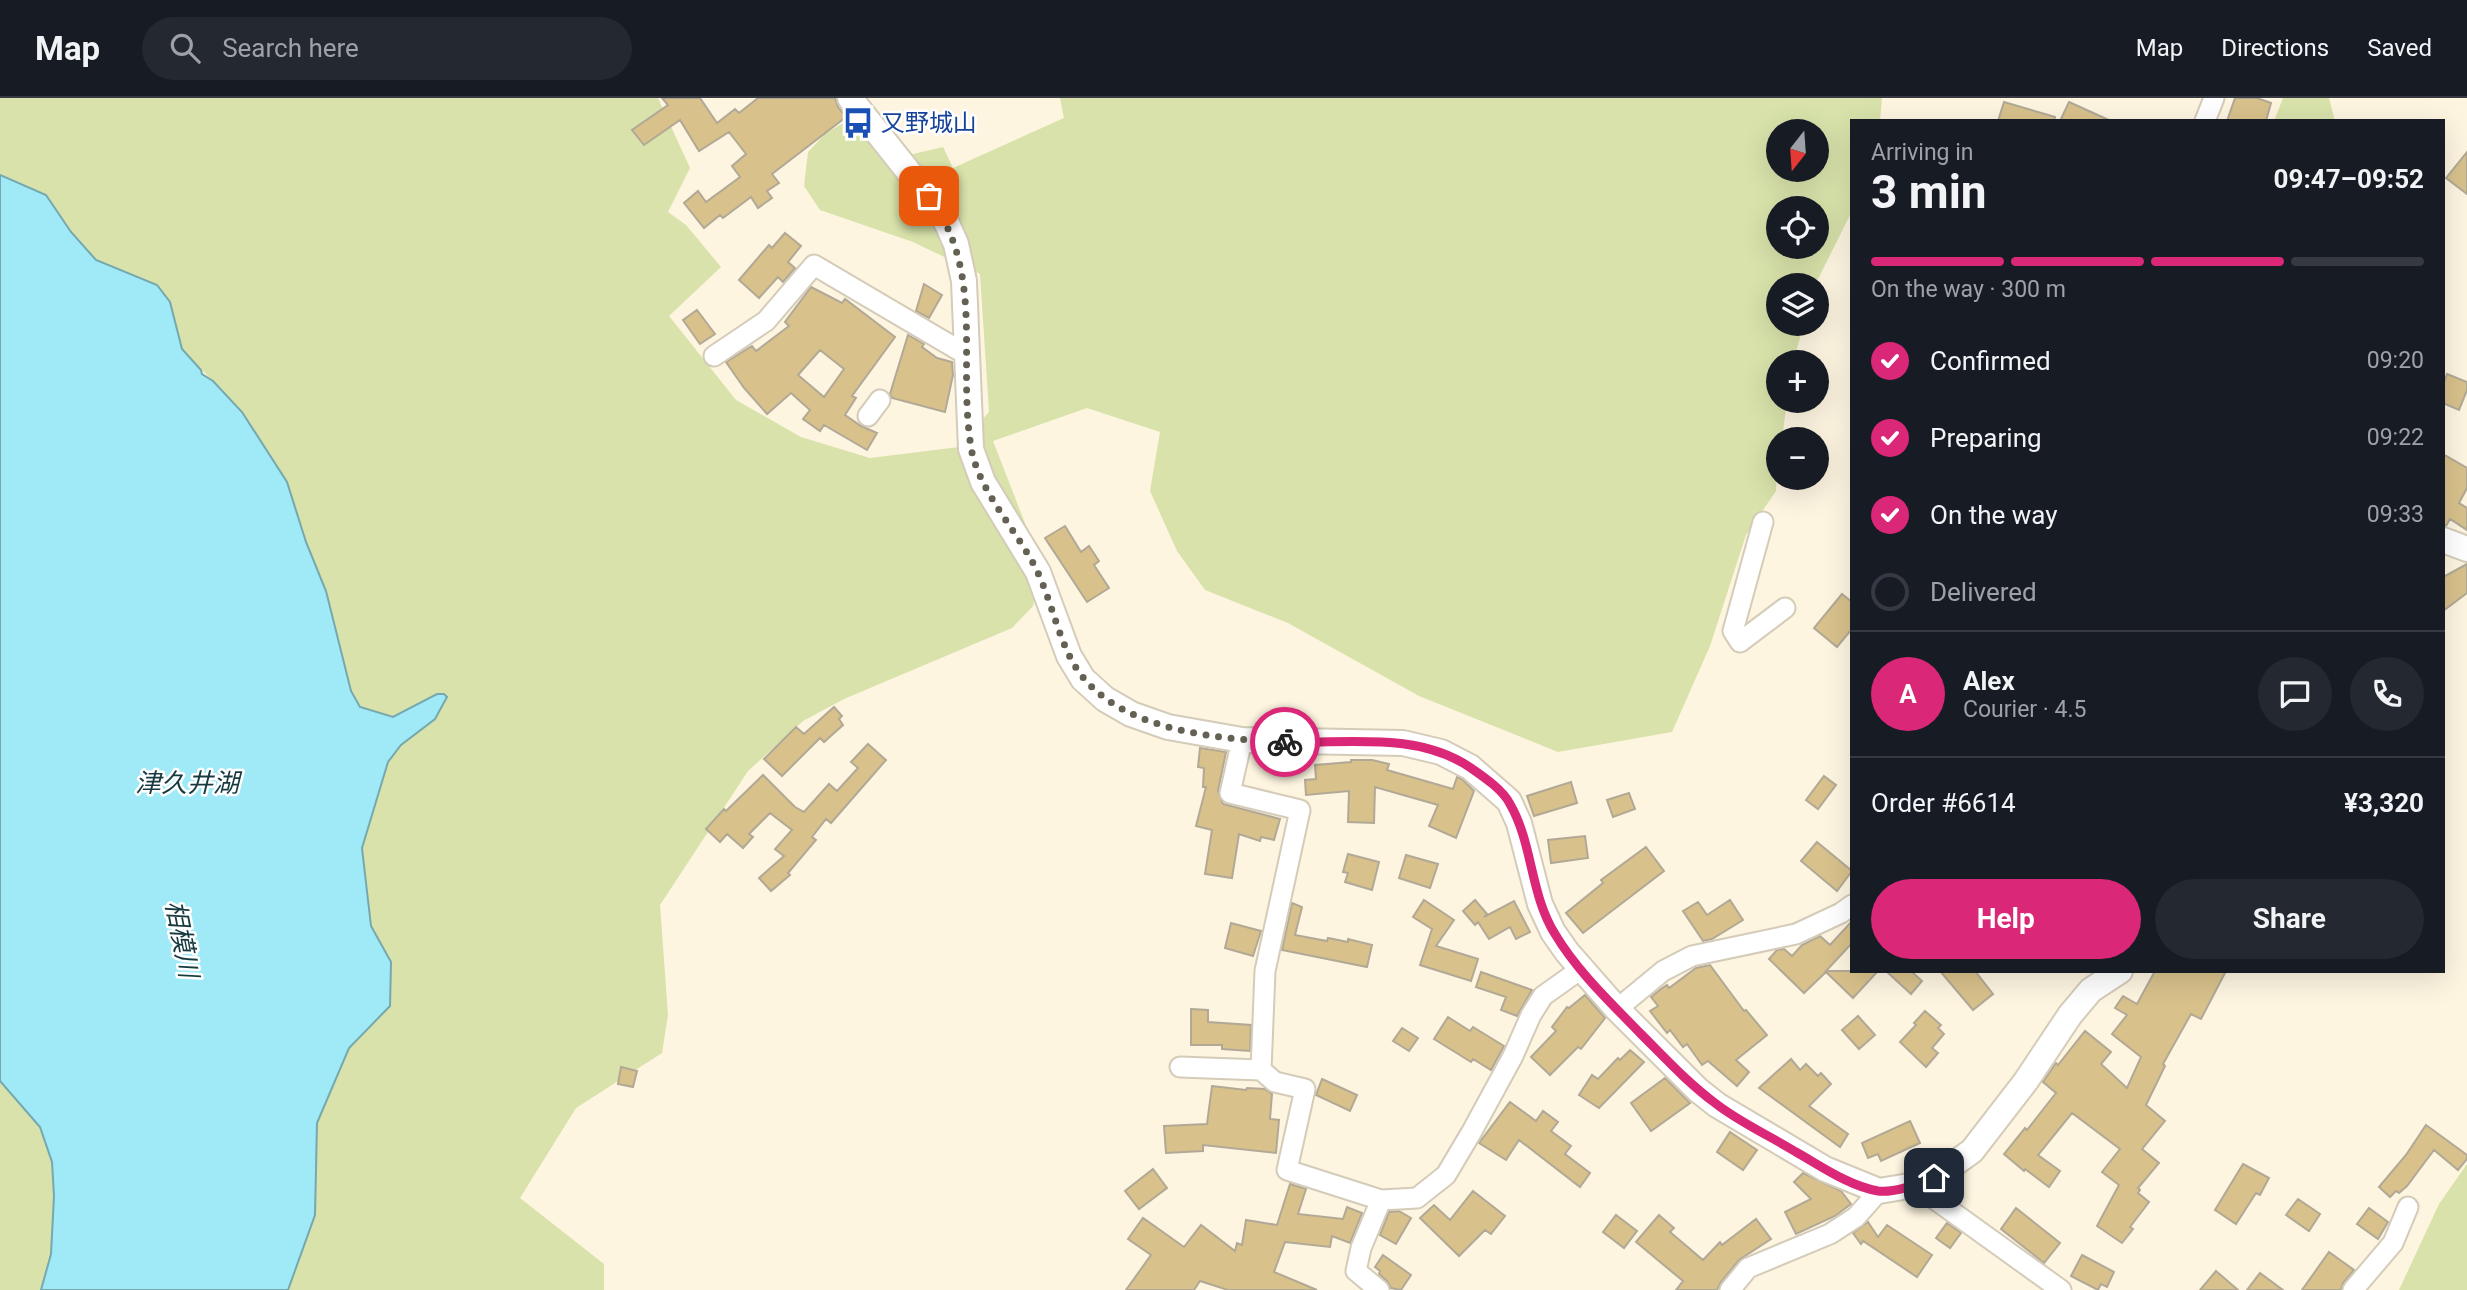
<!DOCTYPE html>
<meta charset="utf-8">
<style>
:root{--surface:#171b24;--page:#242831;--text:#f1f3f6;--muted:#9ea1a6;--line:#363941;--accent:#db2777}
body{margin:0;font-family:Roboto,"Noto Sans JP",sans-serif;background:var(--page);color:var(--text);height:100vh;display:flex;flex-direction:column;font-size:26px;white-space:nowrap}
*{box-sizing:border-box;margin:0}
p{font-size:23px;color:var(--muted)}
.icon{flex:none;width:38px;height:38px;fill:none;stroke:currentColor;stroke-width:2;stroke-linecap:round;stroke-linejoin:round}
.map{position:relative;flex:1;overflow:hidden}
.side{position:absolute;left:1850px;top:21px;width:595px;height:854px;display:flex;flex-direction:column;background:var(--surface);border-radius:0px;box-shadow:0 7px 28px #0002}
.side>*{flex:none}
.needle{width:46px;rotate:197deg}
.tools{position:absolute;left:1766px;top:21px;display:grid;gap:14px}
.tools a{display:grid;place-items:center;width:63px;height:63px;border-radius:50%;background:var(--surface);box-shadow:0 7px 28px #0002;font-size:35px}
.pin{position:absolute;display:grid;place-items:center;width:60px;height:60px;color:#fff;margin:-30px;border-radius:14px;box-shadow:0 4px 10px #0006}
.courier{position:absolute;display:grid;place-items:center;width:70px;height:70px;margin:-35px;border:5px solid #db2777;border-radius:50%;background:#fff;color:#222;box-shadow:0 2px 9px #0007}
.overview em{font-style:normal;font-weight:700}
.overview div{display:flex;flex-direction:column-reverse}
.overview{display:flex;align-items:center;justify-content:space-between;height:119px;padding:0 21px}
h1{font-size:46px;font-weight:700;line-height:52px}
.bar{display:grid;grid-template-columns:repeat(4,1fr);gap:10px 7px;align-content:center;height:84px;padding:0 21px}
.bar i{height:9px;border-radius:5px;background:var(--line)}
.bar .active{background:var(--accent)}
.bar p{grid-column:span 4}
.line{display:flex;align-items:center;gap:18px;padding:0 21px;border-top:2px solid var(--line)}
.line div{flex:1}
.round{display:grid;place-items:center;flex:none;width:74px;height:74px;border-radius:37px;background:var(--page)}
ol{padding:0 21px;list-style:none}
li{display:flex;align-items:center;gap:21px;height:77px}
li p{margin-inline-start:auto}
li .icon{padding:7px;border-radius:50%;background:var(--accent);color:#fff;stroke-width:4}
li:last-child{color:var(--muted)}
li i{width:38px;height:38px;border:4px solid var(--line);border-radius:50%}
.primary-button{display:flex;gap:14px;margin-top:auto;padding:14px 21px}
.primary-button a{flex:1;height:80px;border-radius:42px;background:var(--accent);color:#fff;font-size:28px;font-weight:700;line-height:80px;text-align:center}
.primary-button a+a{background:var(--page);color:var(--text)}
header{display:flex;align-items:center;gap:42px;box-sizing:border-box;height:98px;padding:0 35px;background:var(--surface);border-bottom:2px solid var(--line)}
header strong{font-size:33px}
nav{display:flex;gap:38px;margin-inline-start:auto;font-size:24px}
.search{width:490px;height:63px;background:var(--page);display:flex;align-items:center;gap:18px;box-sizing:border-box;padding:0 24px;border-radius:38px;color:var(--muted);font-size:26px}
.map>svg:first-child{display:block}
.green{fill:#d8e2aa;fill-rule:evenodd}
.water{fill:#9feaf6;stroke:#75a8af;stroke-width:2}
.building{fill:#d8c18b;stroke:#b1a996;stroke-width:2;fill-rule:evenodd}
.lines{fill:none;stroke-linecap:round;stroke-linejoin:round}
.minor-casing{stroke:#d4cbb8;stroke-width:23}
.tertiary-casing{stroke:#d4cbb8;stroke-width:28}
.minor{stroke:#fff;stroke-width:19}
.tertiary{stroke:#fff;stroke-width:24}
.done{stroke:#646054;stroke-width:7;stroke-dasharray:0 12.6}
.route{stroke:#db2777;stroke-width:9}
.labels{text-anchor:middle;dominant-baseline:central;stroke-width:5;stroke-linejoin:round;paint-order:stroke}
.transit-label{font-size:24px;fill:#164399;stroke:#fff;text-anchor:start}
.water-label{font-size:26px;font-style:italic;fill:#163a40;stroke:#fff}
</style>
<header>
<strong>Map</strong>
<div class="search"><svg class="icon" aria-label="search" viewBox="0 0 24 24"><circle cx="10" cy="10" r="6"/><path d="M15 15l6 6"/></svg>Search here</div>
<nav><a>Map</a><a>Directions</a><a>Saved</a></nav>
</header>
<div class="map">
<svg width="2467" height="1192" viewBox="0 0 2467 1192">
<rect width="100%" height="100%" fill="#fdf5e0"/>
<!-- green -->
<path class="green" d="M0,0H658L690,70L668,114L686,127L721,169L669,218L736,302L801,339L870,360L959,349L989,314L980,176L913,144L820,112L804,88L808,54L825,36L853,19L884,63L943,49L953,70L1064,20L1060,0H1882L1880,23H1852L1851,115L1815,187H1778V226H1804L1793,264H1778V303H1787L1782,341H1778L1776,393L1746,437L1710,548L1672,634L1558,654L1419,598L1288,525L1205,492L1177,453L1150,393L1160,334L1087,310L993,343L1042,469L1033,508L1012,530L844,601L803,623L748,673L660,807L668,917L662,955L576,1010L520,1100L604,1166V1192H288L315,1117L317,1025L349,950L390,908L391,864L371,828L362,750L388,664L401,647L435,621L447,599L437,596L393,619L361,609L351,593L326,493L242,314L182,251L170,203L157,187L96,162L71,134L0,77ZM1778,33H1816V72H1778ZM1778,110H1816V149H1778Z
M2283,0H2329L2335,23H2274Z
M0,984L40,1029L52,1064L54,1098L51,1156L41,1192H0Z
M2467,1066V1192H2399L2439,1106Z"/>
<!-- water -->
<path class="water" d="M0,77L46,97L71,134L96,162L157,187L170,204L182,251L201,272L202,276L213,283L242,314L287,384L306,444L326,493L351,593L360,609L393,619L437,596H444L447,599L435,621L401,647L388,664L362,750L371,828L391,864L390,908L349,950L317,1025L315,1117L288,1192H41L51,1156L54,1098L52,1064L40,1029L0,983Z"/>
<!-- building -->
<path class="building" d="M662,0H700L717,25L735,11L739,15L758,0H835L838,9L846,19L772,76L779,85L767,93L772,100L758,110L751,99L723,120L720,117L704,130L684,105L698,93L706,104L740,79L732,68L746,56L729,34L699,53L680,22L644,47L632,32L668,7Z
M2235,0H2257L2271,5L2266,23H2227Z
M2004,4L2055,19L2054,23H1998Z
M2069,4L2111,23H2060Z
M2467,54V96L2446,80Z
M785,135L801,148L788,164L795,170L783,184L778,179L759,200L739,182L769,147L772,150Z
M924,186L942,197L929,220L916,213Z
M811,189L842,205L845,201L895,239L852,298L856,300L845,317L861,328L877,335L867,352L824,327L820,333L803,321L810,312L791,295L767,316L744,290L726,264L752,248L756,253L789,228L785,224ZM820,252L844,271L824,299L798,277Z
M697,212L715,236L700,246L683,222Z
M908,237L924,246L922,249L937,260L952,264L953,277L945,314L892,300L890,296Z
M2447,276L2467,284V292L2459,312L2443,305V287Z
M2443,356L2467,370V390L2459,405L2467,410V432L2450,421L2446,428L2443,427Z
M1065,428L1081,454L1089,448L1099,463L1094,467L1109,490L1087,504L1045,440Z
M2467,466V495L2443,513V479Z
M1842,496L1852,504V531L1837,549L1814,530Z
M834,609L842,618L839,621L843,627L824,644L820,640L782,678L764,661L796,629L804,636Z
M868,646L886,662L831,725L826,721L812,739L816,742L788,775L790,777L771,793L759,780L784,758L775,751L792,732L770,715L749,736L753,739L743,750L727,736L720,744L706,731L724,711L726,713L763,677L795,709L804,714L829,686L837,693L858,670L851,664Z
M1200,650L1226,654L1218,693L1223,706L1280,721L1274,742L1261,739L1260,743L1239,736L1232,780L1205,776L1212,732L1196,728L1206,689H1203L1204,670L1198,669Z
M1351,662H1372L1389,666L1387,672L1453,691L1457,679L1462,681L1474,693L1456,740L1429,728L1438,707L1375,689L1374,725L1348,724L1349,693L1306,697L1305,682L1316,681L1315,667L1351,664Z
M1824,678L1836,687L1818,711L1806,702Z
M1571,684L1577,705L1534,718L1527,698Z
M1629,695L1635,711L1613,719L1607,702Z
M1585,738L1588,760L1551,765L1548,742Z
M1817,744L1852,773L1837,793L1801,763Z
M1646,749L1664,773L1583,835L1566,815L1603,785L1601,782Z
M1348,756L1379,764L1372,792L1345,784L1348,775L1343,774Z
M1406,757L1438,766L1430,790L1399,780Z
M1424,802L1454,822L1436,848L1478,861L1471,883L1420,867L1432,831L1413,819Z
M1475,802L1487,816L1484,819L1514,803L1530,834L1516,841L1510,829L1489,841L1478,824L1475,827L1463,813Z
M1730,802L1743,822L1712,841L1703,843L1683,813L1698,804L1707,817Z
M1292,805L1302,809L1295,837L1327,843L1328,840L1348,844V841L1372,847L1367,869L1282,852Z
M1852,823V845L1826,873H1878L1853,900L1826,874L1804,895L1769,861L1777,852L1784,851L1792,858L1802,847L1820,838L1830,847Z
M1231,825L1261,833L1253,858L1225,850Z
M1710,867L1744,913L1746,912L1767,937L1736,962L1749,974L1737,988L1708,963L1702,967L1687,946L1683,949L1670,932L1667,935L1650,913L1658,908L1651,899L1661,891L1667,887L1669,890L1696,870Z
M1886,873H1911L1922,883L1911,896Z
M1940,873H1975L1993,896L1973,912Z
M2155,873H2226L2201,921L2191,916L2163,966L2165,968L2146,1007L2165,1023L2142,1051L2159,1065L2138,1090L2140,1092L2138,1095L2149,1104L2130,1129L2133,1131L2122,1145L2097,1128L2119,1087L2102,1074L2120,1051L2072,1015L2038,1057L2060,1073L2049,1089L2025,1071L2024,1073L2004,1056L2025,1030L2027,1032L2056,995L2043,984L2056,965L2058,967L2085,933L2111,954L2101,966L2127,990L2141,959L2112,936L2127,917L2115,910L2123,898L2137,906Z
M1481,874L1532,892L1517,918L1501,912L1506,899L1476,889Z
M1585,897L1605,920L1581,951L1578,949L1550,977L1531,959L1556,933L1552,929L1567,909L1569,910Z
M1191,911L1208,912V924L1251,927L1250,953L1222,951V947H1191Z
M1925,913L1941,927L1938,930L1944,936L1932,950L1938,955L1926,969L1900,944L1916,927L1914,925Z
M1858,918L1875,937L1859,951L1842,932Z
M1448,919L1470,933L1473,929L1504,948L1491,972L1473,961L1471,964L1434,941Z
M1402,930L1418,940L1409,953L1393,943Z
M1630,952L1644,964L1599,1010L1579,997L1592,977L1598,981L1618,960L1620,962Z
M1791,961L1800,972L1806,966L1818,978L1821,975L1831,986L1809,1008L1848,1036L1840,1049L1759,990Z
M621,969L637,973L633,989L618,986Z
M1665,980L1690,1005L1651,1033L1631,1005Z
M1322,981L1357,997L1350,1013L1316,997Z
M1212,988L1246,992L1247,990L1265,991L1272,996L1270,1021L1279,1022L1276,1055L1203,1047V1053L1166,1055L1164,1028L1207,1026Z
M1510,1004L1536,1023L1543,1013L1558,1024L1551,1033L1571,1048L1565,1056L1590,1075L1580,1089L1519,1042L1506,1062L1479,1045Z
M1910,1023L1920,1045L1881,1063L1878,1056L1868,1060L1862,1045Z
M2426,1027L2467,1057V1061L2458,1072L2434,1052L2407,1088L2399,1095L2396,1093L2390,1099L2379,1089L2406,1057Z
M1730,1034L1757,1052L1743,1072L1717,1054Z
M2243,1066L2269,1080L2260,1097L2256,1095L2236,1126L2215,1112Z
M1153,1071L1167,1090L1139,1111L1125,1093Z
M1803,1075L1841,1093L1851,1106L1835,1118L1796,1136L1785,1114L1811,1101L1794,1084Z
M1290,1086L1306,1091L1298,1116L1343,1121L1347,1109L1362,1115L1350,1145L1332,1138L1330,1149L1285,1144L1274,1174L1317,1192H1228L1200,1183L1194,1192H1126L1151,1157L1128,1141L1143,1120L1184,1149L1201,1127L1235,1153L1237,1145L1242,1147L1246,1122L1277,1127Z
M1473,1093L1505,1118L1491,1136L1485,1132L1459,1158L1420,1120L1434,1107L1450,1122Z
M2298,1101L2320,1116L2309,1133L2286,1117Z
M2016,1110L2060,1145L2044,1165L2001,1131Z
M2369,1110L2388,1124L2378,1141L2357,1126Z
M1399,1113L1411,1120L1396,1146L1380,1137L1389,1114Z
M1616,1117L1637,1133L1624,1150L1603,1134Z
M1659,1117L1674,1130L1670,1134L1703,1162L1720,1144L1722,1147L1756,1121L1771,1141L1739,1162L1721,1184L1717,1192H1676L1683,1183L1636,1144Z
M1868,1124L1878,1139L1887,1127L1932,1157L1917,1179L1863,1143L1861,1146L1853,1135Z
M1947,1125L1961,1135L1950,1150L1936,1140Z
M2329,1154L2354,1172L2343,1185L2341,1192H2302Z
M1383,1157L1411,1177L1401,1192L1391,1190L1387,1183L1379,1176L1380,1173L1375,1169Z
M2082,1157L2114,1174L2107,1189L2101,1186L2098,1192L2071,1178Z
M2216,1173L2238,1192H2200Z
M2260,1175L2283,1192H2247Z"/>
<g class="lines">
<defs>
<path id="minor" d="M2205,23L2214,0
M714,258L766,223L814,167L967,257
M868,318L880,302
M1763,424L1733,533L1740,544L1785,510
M1242,642L1230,695L1300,712L1265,873L1261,972L1275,984L1305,991L1287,1072L1381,1102L1417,1100L1446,1077L1471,1035L1513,958L1531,917L1543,898L1581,871
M1617,911L1663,873L1692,858L1796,836L1841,815L1852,807
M1180,969L1261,972
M1915,1087L2061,1192
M1379,1192L1356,1173L1361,1150L1381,1102
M1730,1192L1748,1170L1830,1136L1856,1119L1879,1093
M2353,1192L2393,1145L2408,1109"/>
<path id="tertiary" d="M850,0L943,117L956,146L964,183L971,351L983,384L1038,474L1069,558L1083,581L1105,601L1131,616L1168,629L1242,642L1403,645L1441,654L1470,669L1509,703L1519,725L1540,806L1553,834L1567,854L1617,911L1698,992L1717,1007L1825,1071L1879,1093L1915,1087L1934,1080L1972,1053L2026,983L2070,917L2091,892L2120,873
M2443,442L2467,451"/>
</defs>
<!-- minor casing -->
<use href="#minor" class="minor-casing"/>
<!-- tertiary casing -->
<use href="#tertiary" class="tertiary-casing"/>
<!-- minor -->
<use href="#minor" class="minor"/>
<!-- tertiary -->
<use href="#tertiary" class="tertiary"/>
</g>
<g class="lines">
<!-- done -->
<path class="done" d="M929,98C986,176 957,262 971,349C977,389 1014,430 1033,465C1049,494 1055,529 1070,559C1106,632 1213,641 1285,644"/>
<!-- route -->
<path class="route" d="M1285,644C1347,646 1417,633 1471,670C1484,679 1503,692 1510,706C1533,746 1530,796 1555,836C1577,873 1611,905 1641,936C1665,960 1688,985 1715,1005C1739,1024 1770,1038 1796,1054C1821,1068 1849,1088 1878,1093C1893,1095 1919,1086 1934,1080"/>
</g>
<!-- icons -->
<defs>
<symbol id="bus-bare" viewBox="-9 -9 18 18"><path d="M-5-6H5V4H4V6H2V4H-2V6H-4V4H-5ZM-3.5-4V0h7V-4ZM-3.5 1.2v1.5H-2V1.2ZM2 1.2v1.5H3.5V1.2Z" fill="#1a4fb4" stroke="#fff" stroke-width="2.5" paint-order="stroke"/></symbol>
</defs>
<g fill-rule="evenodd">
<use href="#bus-bare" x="836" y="3" width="44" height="44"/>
</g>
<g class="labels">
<!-- transit labels -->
<g class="transit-label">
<text x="881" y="25">又野城山</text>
</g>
<!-- water labels -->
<g class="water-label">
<text x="187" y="685">津久井湖</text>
<text transform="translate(182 841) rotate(79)">相模川</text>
</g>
</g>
</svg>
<div class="tools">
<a><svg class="needle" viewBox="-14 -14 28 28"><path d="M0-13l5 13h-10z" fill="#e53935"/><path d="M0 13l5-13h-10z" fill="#9ea1a6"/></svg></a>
<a><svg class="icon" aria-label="locate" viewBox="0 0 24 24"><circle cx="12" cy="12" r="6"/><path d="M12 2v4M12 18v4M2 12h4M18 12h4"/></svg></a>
<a><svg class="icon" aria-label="layers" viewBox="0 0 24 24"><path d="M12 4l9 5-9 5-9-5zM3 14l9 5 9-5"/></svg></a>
<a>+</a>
<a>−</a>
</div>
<div class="pin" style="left:929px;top:98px;background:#ea580c"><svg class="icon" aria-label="bag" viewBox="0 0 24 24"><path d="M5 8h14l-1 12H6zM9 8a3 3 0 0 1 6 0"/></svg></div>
<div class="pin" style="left:1934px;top:1080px;background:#1f2937"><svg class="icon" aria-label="home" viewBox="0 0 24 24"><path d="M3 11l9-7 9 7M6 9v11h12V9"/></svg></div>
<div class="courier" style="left:1285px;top:644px"><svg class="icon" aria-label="bike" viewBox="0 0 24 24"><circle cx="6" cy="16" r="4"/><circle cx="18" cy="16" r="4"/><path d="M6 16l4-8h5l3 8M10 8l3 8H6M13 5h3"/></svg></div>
<section class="side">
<div class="overview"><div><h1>3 min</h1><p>Arriving in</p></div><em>09:47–09:52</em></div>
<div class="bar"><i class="active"></i><i class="active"></i><i class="active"></i><i></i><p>On the way · 300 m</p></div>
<ol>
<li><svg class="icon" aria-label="check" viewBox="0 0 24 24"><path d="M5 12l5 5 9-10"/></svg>Confirmed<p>09:20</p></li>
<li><svg class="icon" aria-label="check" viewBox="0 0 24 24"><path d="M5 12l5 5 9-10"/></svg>Preparing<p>09:22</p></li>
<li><svg class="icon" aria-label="check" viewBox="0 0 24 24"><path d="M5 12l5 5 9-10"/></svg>On the way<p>09:33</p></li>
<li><i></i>Delivered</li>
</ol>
<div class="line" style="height:126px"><b class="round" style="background:var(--accent);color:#fff">A</b><div><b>Alex</b><p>Courier · 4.5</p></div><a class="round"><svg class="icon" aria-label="chat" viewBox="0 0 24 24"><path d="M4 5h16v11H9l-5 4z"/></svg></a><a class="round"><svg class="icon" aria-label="phone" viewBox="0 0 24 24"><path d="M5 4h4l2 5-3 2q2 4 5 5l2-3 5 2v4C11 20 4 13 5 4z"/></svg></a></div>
<div class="line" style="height:91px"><div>Order #6614</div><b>¥3,320</b></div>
<div class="primary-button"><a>Help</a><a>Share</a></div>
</section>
</div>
